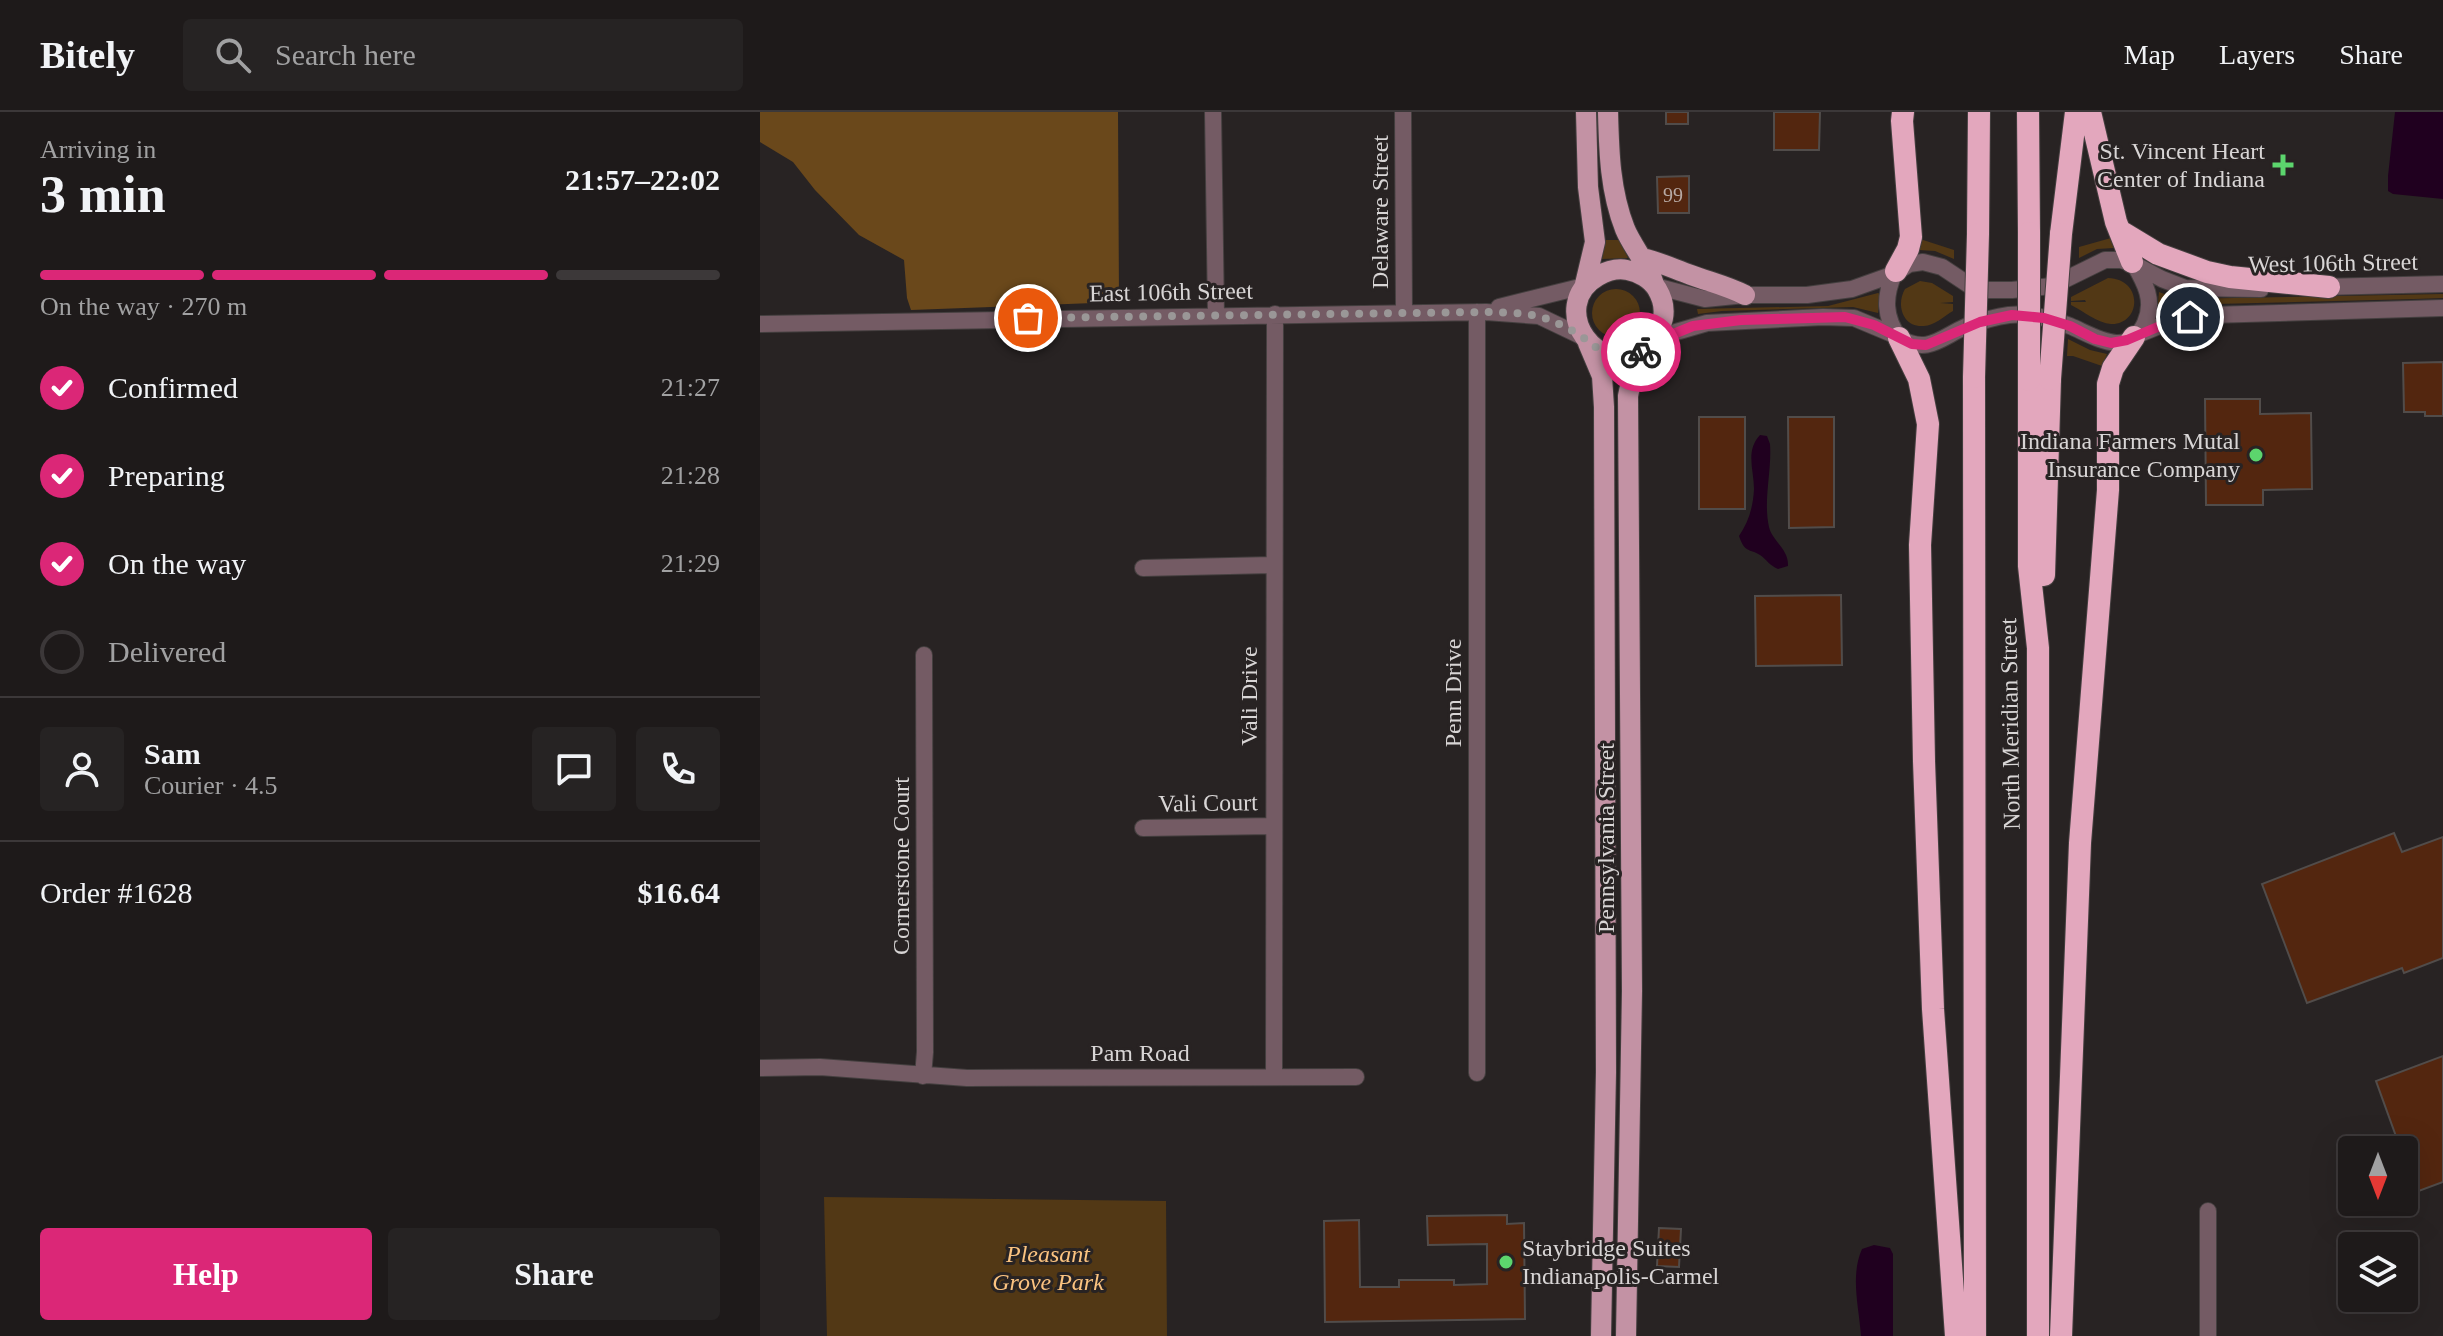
<!DOCTYPE html>
<meta charset="utf-8">
<style>
:root{--surface:#1e1a1a;--page:#262323;--text:#f1f3f6;--muted:#a1a1a2;--line:#3c3839;--accent:#db2777}
body{margin:0;font-family:"Times New Roman",serif;background:var(--page);color:var(--text);height:100vh;display:flex;flex-direction:column;font-size:30px;white-space:nowrap}
*{box-sizing:border-box;margin:0}
p{font-size:26px;color:var(--muted)}
.icon{flex:none;width:44px;height:44px;fill:none;stroke:currentColor;stroke-width:2;stroke-linecap:round;stroke-linejoin:round}
.map{position:relative;flex:1;overflow:hidden}
.drawer{display:flex;flex-direction:column;background:var(--surface);width:760px}
.drawer>*{flex:none}
.needle{width:52px;rotate:180deg}
.buttons{position:absolute;left:1578px;top:1024px;display:grid;gap:16px}
.buttons a{display:grid;place-items:center;width:80px;height:80px;border-radius:8px;background:var(--surface);box-shadow:0 8px 32px #0002,0 0 0 2px var(--line);font-size:40px}
.pin{position:absolute;display:grid;place-items:center;width:68px;height:68px;color:#fff;margin:-34px;border:4px solid #fff;border-radius:50%;box-shadow:0 2px 8px #0007}
.courier{position:absolute;display:grid;place-items:center;width:80px;height:80px;margin:-40px;border:6px solid #db2777;border-radius:50%;background:#fff;color:#222;box-shadow:0 2px 10px #0007}
.summary em{font-style:normal;font-weight:600}
.summary div{display:flex;flex-direction:column-reverse}
.summary{display:flex;align-items:center;justify-content:space-between;height:136px;padding:0 40px}
h1{font-size:52px;font-weight:600;line-height:60px}
.bar{display:grid;grid-template-columns:repeat(4,1fr);gap:12px 8px;align-content:center;height:96px;padding:0 40px}
.bar i{height:10px;border-radius:6px;background:var(--line)}
.bar .selected{background:var(--accent)}
.bar p{grid-column:span 4}
.line{display:flex;align-items:center;gap:20px;padding:0 40px;border-top:2px solid var(--line)}
.line div{flex:1}
.round{display:grid;place-items:center;flex:none;width:84px;height:84px;border-radius:8px;background:var(--page)}
ol{padding:0 40px;list-style:none}
li{display:flex;align-items:center;gap:24px;height:88px}
li p{margin-inline-start:auto}
li .icon{padding:8px;border-radius:50%;background:var(--accent);color:#fff;stroke-width:4}
li:last-child{color:var(--muted)}
li i{width:44px;height:44px;border:4px solid var(--line);border-radius:50%}
.button{display:flex;gap:16px;margin-top:auto;padding:16px 40px}
.button a{flex:1;height:92px;border-radius:8px;background:var(--accent);color:#fff;font-size:32px;font-weight:600;line-height:92px;text-align:center}
.button a+a{background:var(--page);color:var(--text)}
header{display:flex;align-items:center;gap:48px;box-sizing:border-box;height:112px;padding:0 40px;background:var(--surface);border-bottom:2px solid var(--line)}
header strong{font-size:38px}
nav{display:flex;gap:44px;margin-inline-start:auto;font-size:28px}
.search{width:560px;height:72px;background:var(--page);display:flex;align-items:center;gap:20px;box-sizing:border-box;padding:0 28px;border-radius:8px;color:var(--muted);font-size:30px}
main{display:flex;flex:1;min-height:0}
.map>svg:first-child{display:block}
.green{fill:#523815}
.forest{fill:#6a481b}
.water{fill:#20001f}
.building{fill:#53260f;stroke:#514c4a;stroke-width:2}
.lines{fill:none;stroke-linecap:round;stroke-linejoin:round}
.minor-casing{stroke:#443f3f;stroke-width:18}
.major-casing{stroke:#443f3f;stroke-width:22}
.highway-casing{stroke:#443f3f;stroke-width:24}
.minor{stroke:#745b64;stroke-width:16}
.major{stroke:#c392a4;stroke-width:20}
.highway{stroke:#e3a7bd;stroke-width:22}
.highway-bridge-casing{stroke:#443f3f;stroke-width:24;stroke-linecap:butt}
.highway-bridge{stroke:#e3a7bd;stroke-width:22}
.done{stroke:#9a9797;stroke-width:8;stroke-dasharray:0 14.4}
.route{stroke:#db2777;stroke-width:10}
.poi-dot{fill:#5cd56d;stroke:#282323;stroke-width:3}
.labels{text-anchor:middle;dominant-baseline:central;stroke-width:6;stroke-linejoin:round;paint-order:stroke}
.number-label{font-size:20px;fill:#b7a9a4}
.poi-label{font-size:24px;fill:#d8d5d5;stroke:#282323;text-anchor:end}
.street-label{font-size:24px;fill:#d8d5d5;stroke:#282323}
.park-label{font-size:24px;font-style:italic;fill:#fbc380;stroke:#282323}
</style>
<header>
<strong>Bitely</strong>
<div class="search"><svg class="icon" aria-label="search" viewBox="0 0 24 24"><circle cx="10" cy="10" r="6"/><path d="M15 15l6 6"/></svg>Search here</div>
<nav><a>Map</a><a>Layers</a><a>Share</a></nav>
</header>
<main>
<section class="drawer">
<div class="summary"><div><h1>3 min</h1><p>Arriving in</p></div><em>21:57–22:02</em></div>
<div class="bar"><i class="selected"></i><i class="selected"></i><i class="selected"></i><i></i><p>On the way · 270 m</p></div>
<ol>
<li><svg class="icon" aria-label="check" viewBox="0 0 24 24"><path d="M5 12l5 5 9-10"/></svg>Confirmed<p>21:27</p></li>
<li><svg class="icon" aria-label="check" viewBox="0 0 24 24"><path d="M5 12l5 5 9-10"/></svg>Preparing<p>21:28</p></li>
<li><svg class="icon" aria-label="check" viewBox="0 0 24 24"><path d="M5 12l5 5 9-10"/></svg>On the way<p>21:29</p></li>
<li><i></i>Delivered</li>
</ol>
<div class="line" style="height:144px"><a class="round"><svg class="icon" aria-label="person" viewBox="0 0 24 24"><circle cx="12" cy="8" r="4"/><path d="M4 21q1-7 8-7t8 7"/></svg></a><div><b>Sam</b><p>Courier · 4.5</p></div><a class="round"><svg class="icon" aria-label="chat" viewBox="0 0 24 24"><path d="M4 5h16v11H9l-5 4z"/></svg></a><a class="round"><svg class="icon" aria-label="phone" viewBox="0 0 24 24"><path d="M5 4h4l2 5-3 2q2 4 5 5l2-3 5 2v4C11 20 4 13 5 4z"/></svg></a></div>
<div class="line" style="height:104px"><div>Order #1628</div><b>$16.64</b></div>
<div class="button"><a>Help</a><a>Share</a></div>
</section>
<div class="map">
<svg width="1683" height="1224" viewBox="0 0 1683 1224">
<rect width="100%" height="100%" fill="#282323"/>
<!-- green -->
<path class="green" d="M1351,126L1354,136L1337,137L1319,146V135Z
M1160,127L1194,138V147L1175,139L1158,138Z
M845,128H859L868,146L842,147Z
M1348,166C1384,167 1381,213 1351,212C1338,211 1323,199 1311,193V190H1326L1325,188L1311,189V185Z
M1160,169L1172,171L1193,184V190L1180,191L1193,192V199C1184,204 1174,214 1164,214C1142,216 1136,192 1145,177Z
M832 201a24 24 0 1 1 48 0a24 24 0 1 1-48 0Z
M1399,180L1415,186V197L1397,201Z
M1118,181L1120,182L1118,201L1093,195L962,199L938,202L937,197L1068,194Z
M1683,182V186L1654,187L1455,192L1421,196V187Z
M1308,227L1330,238L1347,242L1342,254L1313,244H1307Z
M64,1085L406,1089L407,1224H67Z"/>
<!-- forest -->
<path class="forest" d="M0,0H358L359,190L151,198L147,186L144,148L99,123L55,78L33,50L0,30Z"/>
<!-- water -->
<path class="water" d="M1635,0H1683V87L1633,82L1628,79V64Z
M1000,323L1007,324L1010,332C1012,359 1003,388 1009,415C1012,429 1029,437 1028,454L1018,457C1009,453 1007,448 1000,443C988,436 985,441 979,424C989,409 993,395 994,377C994,358 985,339 1000,323Z
M1114,1133L1130,1136L1133,1142V1224H1101C1099,1195 1090,1164 1102,1137Z"/>
<!-- building -->
<path class="building" d="M906,0H928V12H906Z
M1014,0H1060L1059,38H1014Z
M929,64V101H898L897,65Z
M1683,250V304H1665V300H1644L1643,251Z
M1445,287H1500V302L1551,301L1552,377L1503,378V393H1446Z
M939,305H985V397H939Z
M1028,305H1074V415L1029,416Z
M1081,483L1082,553L996,554L995,484Z
M1634,721L1642,740L1683,725V846L1644,861L1642,856L1547,891L1502,772Z
M1683,944V1070L1656,1080L1644,1046V1038H1641L1616,969Z
M747,1103V1112L764,1111L765,1207L565,1210L564,1109L599,1108L600,1175H639V1168H694V1173L727,1172V1132L668,1133L667,1104Z
M899,1116L921,1117L919,1155L897,1154Z"/>
<g class="lines">
<defs>
<path id="minor" d="M453,0L456,203
M643,0L644,201
M1374,152L1402,167L1425,176L1501,177
M895,174L945,187L985,183H1047L1092,177L1134,162L1149,152L1163,150L1182,155L1212,175L1222,178H1252L1292,174L1345,148H1361L1374,152C1385,171 1395,189 1385,211C1368,248 1334,224 1310,214C1292,207 1269,201 1249,203C1235,205 1221,209 1207,214C1181,225 1169,243 1139,226C1124,204 1124,185 1134,162
M1561,175L1683,172
M739,195L824,174
M717,200V961
M0,212L726,200L779,204L825,226
M1377,223L1407,211L1450,203L1683,196
M894,230L916,220L947,211L1063,205L1094,206L1137,224
M383,456L513,453
M383,716L514,714
M0,956L60,955L207,966L596,965
M163,964L165,940L164,543
M514,965L515,202
M1448,1099V1224"/>
<path id="major" d="M848,0C849,40 850,79 865,117C873,136 888,152 894,172
M882,146C900,150 914,157 931,163C950,170 967,174 985,183
M825,172L835,130L828,75L826,0
M828,231L842,264L844,295L846,960L841,1224
M866,1224L872,879L868,284C871,266 881,248 890,234C902,215 910,199 897,177C891,167 879,160 867,158C857,156 847,159 838,164C785,194 839,275 891,233"/>
<path id="highway" d="M1268,0L1269,121
M1330,0L1356,110L1372,150
M1360,119L1398,142L1447,160L1470,165L1569,175
M1218,122L1219,0
M1301,122L1316,0
M1136,159L1148,137L1151,125L1142,9L1143,0
M1139,226L1159,267L1168,312L1160,433L1164,649L1173,897L1196,1224
M1214,265L1215,1224
M1269,268V454L1278,536V1224
M1284,463L1290,267
M1301,1224L1320,731L1348,378V272L1353,256L1374,225"/>
</defs>
<!-- minor casing -->
<use href="#minor" class="minor-casing"/>
<!-- major casing -->
<use href="#major" class="major-casing"/>
<!-- highway casing -->
<use href="#highway" class="highway-casing"/>
<!-- minor -->
<use href="#minor" class="minor"/>
<!-- major -->
<use href="#major" class="major"/>
<!-- highway -->
<use href="#highway" class="highway"/>
<defs>
<path id="highway-bridge" d="M1269,121V268
M1214,265L1218,122
M1290,267L1301,122"/>
</defs>
<!-- highway-bridge casing -->
<use href="#highway-bridge" class="highway-bridge-casing"/>
<!-- highway-bridge -->
<use href="#highway-bridge" class="highway-bridge"/>
</g>
<g class="lines">
<!-- done -->
<path class="done" d="M268,206L726,200C747,201 770,200 790,208C800,212 814,219 824,226C844,241 852,252 881,240"/>
<!-- route -->
<path class="route" d="M881,240L894,230L933,214L981,208L1085,205L1114,213L1152,232L1166,233L1220,210L1252,203L1284,206L1310,214L1335,227L1351,231L1367,228L1407,211L1430,205"/>
</g>
<!-- markers -->
<g class="poi-dot">
<path d="M1519 41h8v8h8v8h-8v8h-8v-8h-8v-8h8z"/>
<circle cx="1496" cy="343" r="8"/>
<circle cx="746" cy="1150" r="8"/>
</g>
<g class="labels">
<!-- number labels -->
<g class="number-label">
<text x="913" y="83">99</text>
</g>
<!-- poi labels -->
<g class="poi-label">
<text x="1505" y="39">St. Vincent Heart<tspan x="1505" dy="28">Center of Indiana</tspan></text>
<text x="1480" y="329">Indiana Farmers Mutal<tspan x="1480" dy="28">Insurance Company</tspan></text>
<text x="762" y="1136" text-anchor="start">Staybridge Suites<tspan x="762" dy="28">Indianapolis-Carmel</tspan></text>
</g>
<!-- street labels -->
<g class="street-label">
<text transform="translate(620 100) rotate(-90)">Delaware Street</text>
<text transform="translate(1573 151) rotate(-1)">West 106th Street</text>
<text transform="translate(411 180) rotate(-1)">East 106th Street</text>
<text transform="translate(693 581) rotate(-90)">Penn Drive</text>
<text transform="translate(489 584) rotate(-90)">Vali Drive</text>
<text transform="translate(1250 612) rotate(-91)">North Meridian Street</text>
<text transform="translate(448 691) rotate(-1)">Vali Court</text>
<text transform="translate(846 726) rotate(-90)">Pennsylvania Street</text>
<text transform="translate(141 754) rotate(-90)">Cornerstone Court</text>
<text x="380" y="941">Pam Road</text>
</g>
<!-- park labels -->
<g class="park-label">
<text x="288" y="1142">Pleasant<tspan x="288" dy="28">Grove Park</tspan></text>
</g>
</g>
</svg>
<div class="buttons">
<a><svg class="needle" viewBox="-14 -14 28 28"><path d="M0-13l5 13h-10z" fill="#e53935"/><path d="M0 13l5-13h-10z" fill="#a1a1a2"/></svg></a>
<a><svg class="icon" aria-label="layers" viewBox="0 0 24 24"><path d="M12 4l9 5-9 5-9-5zM3 14l9 5 9-5"/></svg></a>
</div>
<div class="pin" style="left:268px;top:206px;background:#ea580c"><svg class="icon" aria-label="bag" viewBox="0 0 24 24"><path d="M5 8h14l-1 12H6zM9 8a3 3 0 0 1 6 0"/></svg></div>
<div class="pin" style="left:1430px;top:205px;background:#1f2937"><svg class="icon" aria-label="home" viewBox="0 0 24 24"><path d="M3 11l9-7 9 7M6 9v11h12V9"/></svg></div>
<div class="courier" style="left:881px;top:240px"><svg class="icon" aria-label="bike" viewBox="0 0 24 24"><circle cx="6" cy="16" r="4"/><circle cx="18" cy="16" r="4"/><path d="M6 16l4-8h5l3 8M10 8l3 8H6M13 5h3"/></svg></div>
</div>
</main>
